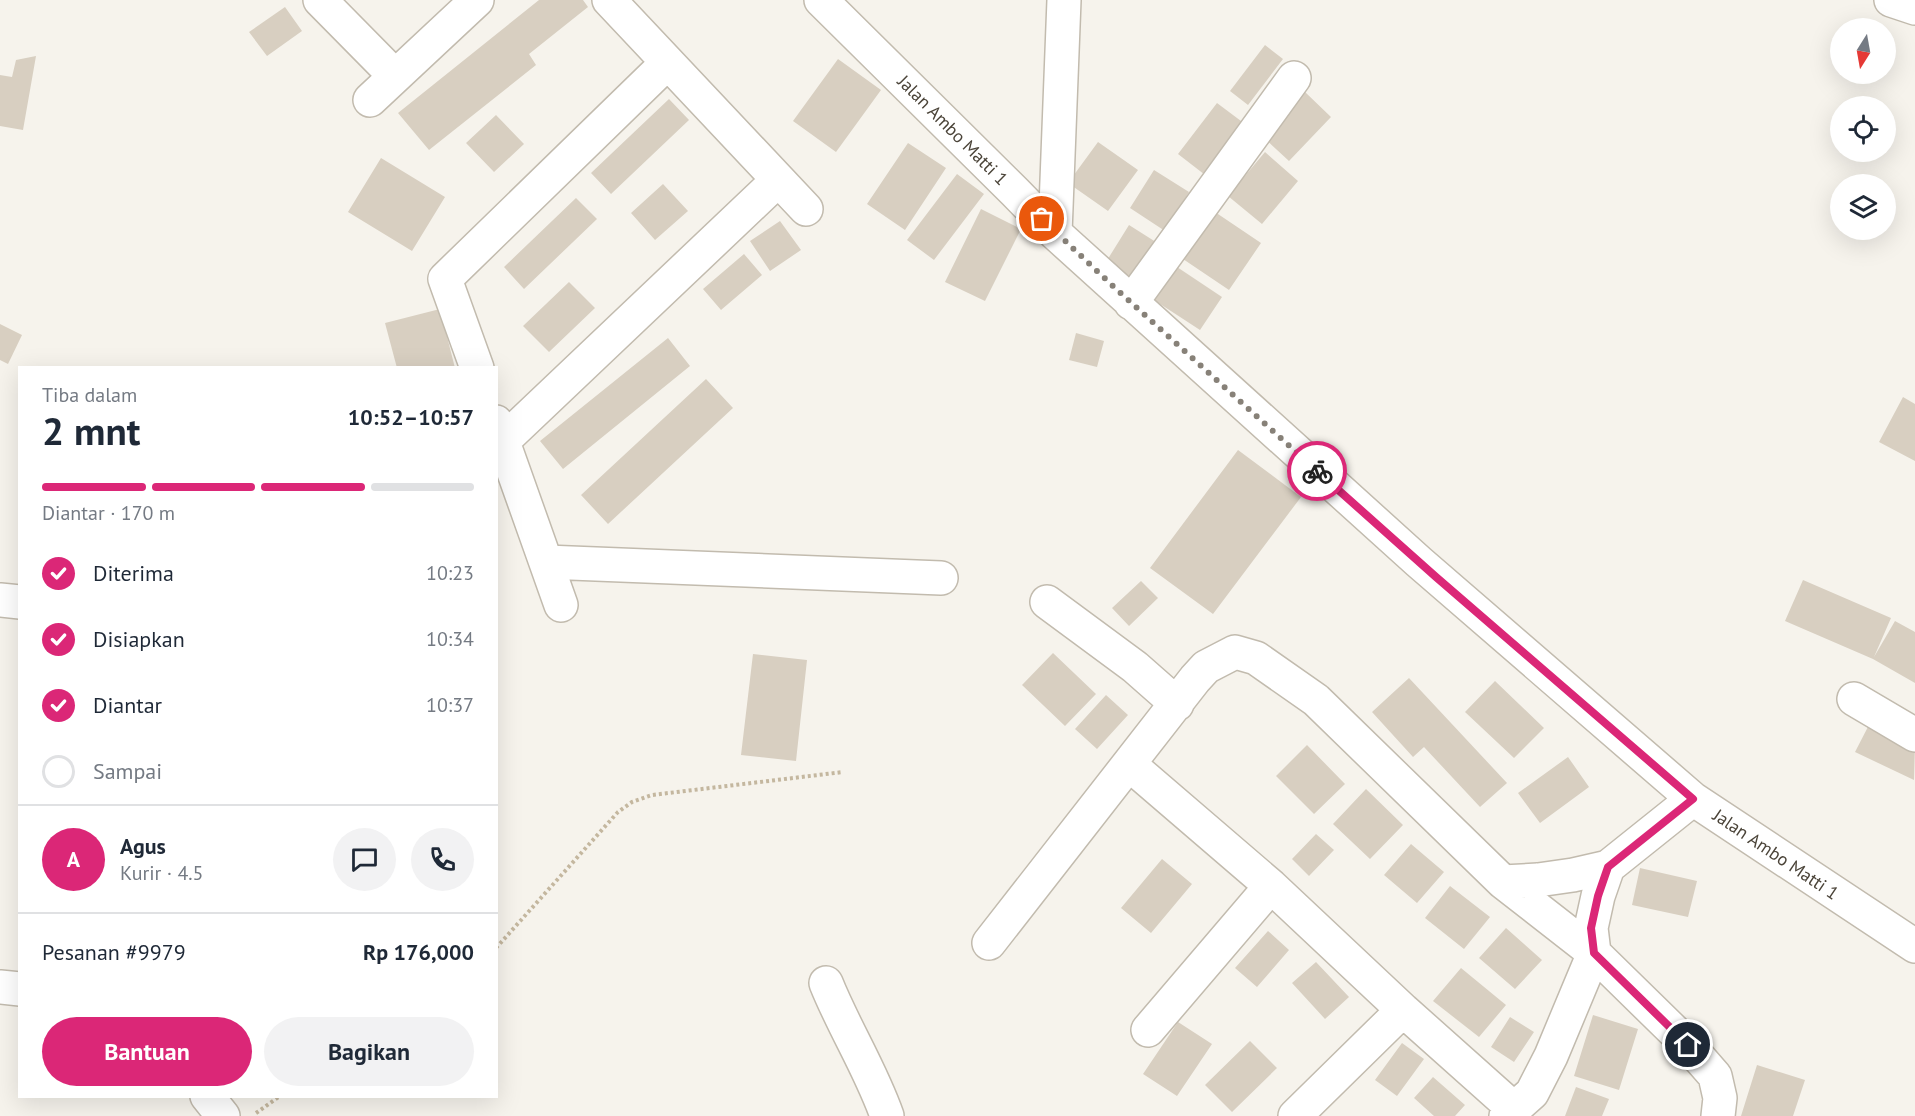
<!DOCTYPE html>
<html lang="id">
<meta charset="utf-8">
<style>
:root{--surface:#fff;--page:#f2f2f3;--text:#1f2937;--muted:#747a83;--line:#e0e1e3;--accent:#db2777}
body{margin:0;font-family:"PT Sans",sans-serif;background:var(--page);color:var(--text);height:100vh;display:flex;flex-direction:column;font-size:22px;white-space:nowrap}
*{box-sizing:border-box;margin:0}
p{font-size:20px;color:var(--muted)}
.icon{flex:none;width:33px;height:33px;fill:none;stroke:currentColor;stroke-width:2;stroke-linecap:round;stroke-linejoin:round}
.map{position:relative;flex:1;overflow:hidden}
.panel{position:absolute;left:18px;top:366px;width:480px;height:732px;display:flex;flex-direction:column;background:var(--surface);border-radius:0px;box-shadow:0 6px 24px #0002}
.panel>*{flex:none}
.needle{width:39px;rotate:191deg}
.controls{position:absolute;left:1830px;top:18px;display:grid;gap:12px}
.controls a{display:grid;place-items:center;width:66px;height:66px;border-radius:50%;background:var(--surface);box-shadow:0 6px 24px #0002;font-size:30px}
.pin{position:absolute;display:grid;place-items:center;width:51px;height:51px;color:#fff;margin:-26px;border:3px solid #fff;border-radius:50%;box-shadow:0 2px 6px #0007}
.courier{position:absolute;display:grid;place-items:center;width:60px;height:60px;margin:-30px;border:4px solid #db2777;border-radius:50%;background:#fff;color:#222;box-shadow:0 2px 8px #0007}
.head em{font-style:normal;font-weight:800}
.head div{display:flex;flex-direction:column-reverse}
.head{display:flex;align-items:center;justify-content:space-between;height:102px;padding:0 24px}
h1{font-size:39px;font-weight:800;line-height:45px}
.bar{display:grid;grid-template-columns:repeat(4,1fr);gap:9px 6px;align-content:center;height:72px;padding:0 24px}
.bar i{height:8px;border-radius:4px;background:var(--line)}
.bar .current{background:var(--accent)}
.bar p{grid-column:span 4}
.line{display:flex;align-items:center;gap:15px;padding:0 24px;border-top:2px solid var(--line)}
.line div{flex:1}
.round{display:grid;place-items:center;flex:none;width:63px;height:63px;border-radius:32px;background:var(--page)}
ol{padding:0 24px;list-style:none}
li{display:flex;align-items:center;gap:18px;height:66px}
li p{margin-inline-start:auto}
li .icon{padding:6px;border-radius:50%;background:var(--accent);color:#fff;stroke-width:4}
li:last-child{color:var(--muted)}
li i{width:33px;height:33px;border:3px solid var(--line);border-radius:50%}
.primary-button{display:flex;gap:12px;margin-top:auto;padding:12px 24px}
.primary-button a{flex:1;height:69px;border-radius:36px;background:var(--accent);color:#fff;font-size:24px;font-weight:800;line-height:69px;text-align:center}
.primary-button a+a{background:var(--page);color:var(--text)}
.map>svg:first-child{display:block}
.building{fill:#d8cfc1}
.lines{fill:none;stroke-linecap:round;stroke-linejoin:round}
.minor-casing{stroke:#c2bbae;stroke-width:36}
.path{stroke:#c4b79f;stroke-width:4;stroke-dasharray:3 3;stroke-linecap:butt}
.minor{stroke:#fff;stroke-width:33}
.done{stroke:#878178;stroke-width:6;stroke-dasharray:0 10.8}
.route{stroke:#db2777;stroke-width:8}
.labels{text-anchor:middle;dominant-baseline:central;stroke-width:4.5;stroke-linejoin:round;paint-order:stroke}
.street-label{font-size:18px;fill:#4b4439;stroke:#fff}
</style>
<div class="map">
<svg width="1915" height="1116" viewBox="0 0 1915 1116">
<rect width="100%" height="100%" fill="#f6f3ec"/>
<!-- building -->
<path class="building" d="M539,0H583L588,7L529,54L536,65L429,150L398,113Z
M285,7L302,31L267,56L249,32Z
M1265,45L1283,59L1248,105L1230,91Z
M36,56L23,130L0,126V75L12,77L16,60Z
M838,59L881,90L836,152L793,121Z
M1305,92L1331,117L1289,161L1263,137Z
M669,99L689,120L611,194L591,173Z
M1217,103L1249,127L1209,178L1178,154Z
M496,115L524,144L494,172L466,143Z
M1098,142L1138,170L1108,211L1068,183Z
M908,143L946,168L905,230L867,204Z
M1265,152L1298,181L1262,224L1228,196Z
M381,158L445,197L412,251L348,212Z
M1154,170L1189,192L1165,231L1130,208Z
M957,174L984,194L934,260L907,240Z
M663,184L688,211L655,240L631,213Z
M576,198L597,219L524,289L504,267Z
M981,209L1021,229L985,301L945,282Z
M1215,212L1261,243L1229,290L1183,259Z
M780,221L801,250L770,271L750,241Z
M1129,225L1159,244L1136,280L1106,262Z
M744,254L762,275L721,310L703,289Z
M1177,267L1222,297L1200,330L1154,300Z
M569,282L595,308L549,352L523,326Z
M440,309L455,368H397L385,323Z
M0,324L22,335L8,364L0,360Z
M1076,333L1104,341L1097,367L1069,360Z
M668,338L690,366L563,469L540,441Z
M706,379L733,408L608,524L581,495Z
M1903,397L1915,404V461L1879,442Z
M1238,450L1301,497L1213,614L1150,568Z
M1803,580L1891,618L1874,657L1895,621L1915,632V683L1873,659L1785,621Z
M1141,581L1158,598L1129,626L1112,608Z
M1053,653L1096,694L1065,726L1022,685Z
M753,654L807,660L796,761L741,755Z
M1409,678L1507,783L1480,807L1424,747L1413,757L1372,712Z
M1495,681L1544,728L1514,758L1465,712Z
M1106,695L1128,715L1097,749L1075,729Z
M1871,721L1915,743L1914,780L1855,752Z
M1307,745L1345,784L1314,814L1276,776Z
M1568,757L1589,787L1540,823L1518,793Z
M1366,789L1403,825L1370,859L1333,824Z
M1316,834L1334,850L1309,876L1292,859Z
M1411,844L1444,872L1417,903L1384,875Z
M1162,859L1192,884L1151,933L1121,908Z
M1640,868L1697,881L1688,917L1632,905Z
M1450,886L1490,917L1464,949L1425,918Z
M1506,928L1542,960L1515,989L1479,958Z
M1268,931L1289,950L1257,987L1235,968Z
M1316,962L1349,997L1325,1019L1292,983Z
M1461,968L1506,1005L1479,1037L1433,1001Z
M1593,1015L1638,1029L1619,1090L1574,1076Z
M1510,1017L1534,1032L1514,1062L1491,1047Z
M1178,1022L1212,1044L1177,1096L1143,1074Z
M1250,1041L1277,1068L1232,1112L1205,1085Z
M1402,1043L1424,1059L1397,1096L1375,1080Z
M1757,1065L1805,1080L1793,1116H1741Z
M1433,1077L1465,1105L1455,1116H1434L1414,1098Z
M1576,1087L1609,1099L1602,1116H1565Z"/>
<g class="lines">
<defs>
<path id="minor" d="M320,0L395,76
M609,0L806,209
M821,0L1015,192L1055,233L1419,562L1693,799L1915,946
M1891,0L1915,8
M370,100L477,0
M1055,233L1064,0
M1131,303L1294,78
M477,368L445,279L667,63
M496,422L561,605
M503,441L778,180
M546,562L941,578
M0,600L20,602
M1047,602L1135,667L1177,704
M1854,699L1915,735
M1129,764L1271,886L1403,1010L1514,1109V1116
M1503,882L1538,880L1573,875L1608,867L1693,799
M989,943L1195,679L1206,667L1235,652L1256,658L1316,700L1503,882L1594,953L1688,1045L1715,1076L1720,1098L1718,1116
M826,983C844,1028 871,1070 887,1116
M0,987L20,989
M1148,1030L1271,886
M207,1096L223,1116
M1295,1116L1403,1010
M1506,1116L1532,1093L1551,1056L1594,953L1591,928L1598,896L1608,867"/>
</defs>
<!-- minor casing -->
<use href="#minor" class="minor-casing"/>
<!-- path -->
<path class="path" d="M496,948L618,812L632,802L652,795L843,772
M256,1113L280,1096"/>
<!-- minor -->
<use href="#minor" class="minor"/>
</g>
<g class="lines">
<!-- done -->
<path class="done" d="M1042,219L1116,289L1317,471"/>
<!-- route -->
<path class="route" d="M1317,471L1436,577L1693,799L1608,867L1598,896L1591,928L1594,953L1688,1045"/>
</g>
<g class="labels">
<!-- street labels -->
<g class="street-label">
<text transform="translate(953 130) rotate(45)">Jalan Ambo Matti 1</text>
<text transform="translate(1776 854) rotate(34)">Jalan Ambo Matti 1</text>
</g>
</g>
</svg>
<div class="controls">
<a><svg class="needle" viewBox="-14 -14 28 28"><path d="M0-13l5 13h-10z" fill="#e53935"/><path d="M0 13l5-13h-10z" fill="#747a83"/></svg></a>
<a><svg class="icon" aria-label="locate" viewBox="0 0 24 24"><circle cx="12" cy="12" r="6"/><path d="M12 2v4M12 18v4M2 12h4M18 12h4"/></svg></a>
<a><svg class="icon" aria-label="layers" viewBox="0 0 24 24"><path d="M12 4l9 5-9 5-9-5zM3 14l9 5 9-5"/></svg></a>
</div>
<div class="pin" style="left:1042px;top:219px;background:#ea580c"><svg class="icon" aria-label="bag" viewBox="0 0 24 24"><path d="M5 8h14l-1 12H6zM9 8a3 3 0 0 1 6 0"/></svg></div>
<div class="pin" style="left:1688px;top:1045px;background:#1f2937"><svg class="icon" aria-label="home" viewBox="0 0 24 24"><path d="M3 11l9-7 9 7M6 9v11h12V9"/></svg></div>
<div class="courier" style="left:1317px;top:471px"><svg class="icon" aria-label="bike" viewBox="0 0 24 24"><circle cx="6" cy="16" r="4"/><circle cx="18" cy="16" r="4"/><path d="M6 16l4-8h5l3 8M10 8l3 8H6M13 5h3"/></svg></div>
<section class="panel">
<div class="head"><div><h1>2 mnt</h1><p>Tiba dalam</p></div><em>10:52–10:57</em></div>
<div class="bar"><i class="current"></i><i class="current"></i><i class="current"></i><i></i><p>Diantar · 170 m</p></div>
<ol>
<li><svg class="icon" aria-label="check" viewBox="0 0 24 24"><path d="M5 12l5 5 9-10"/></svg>Diterima<p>10:23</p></li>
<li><svg class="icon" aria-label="check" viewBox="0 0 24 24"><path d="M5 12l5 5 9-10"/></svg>Disiapkan<p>10:34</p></li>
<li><svg class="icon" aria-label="check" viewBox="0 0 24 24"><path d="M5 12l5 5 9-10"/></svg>Diantar<p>10:37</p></li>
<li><i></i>Sampai</li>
</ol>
<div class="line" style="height:108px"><b class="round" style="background:var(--accent);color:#fff">A</b><div><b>Agus</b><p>Kurir · 4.5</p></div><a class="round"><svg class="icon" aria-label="chat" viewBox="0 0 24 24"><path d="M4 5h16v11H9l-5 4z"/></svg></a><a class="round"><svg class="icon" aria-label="phone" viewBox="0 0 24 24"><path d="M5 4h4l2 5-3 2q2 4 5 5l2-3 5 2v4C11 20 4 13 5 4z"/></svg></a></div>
<div class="line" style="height:78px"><div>Pesanan #9979</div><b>Rp 176,000</b></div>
<div class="primary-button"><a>Bantuan</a><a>Bagikan</a></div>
</section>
</div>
